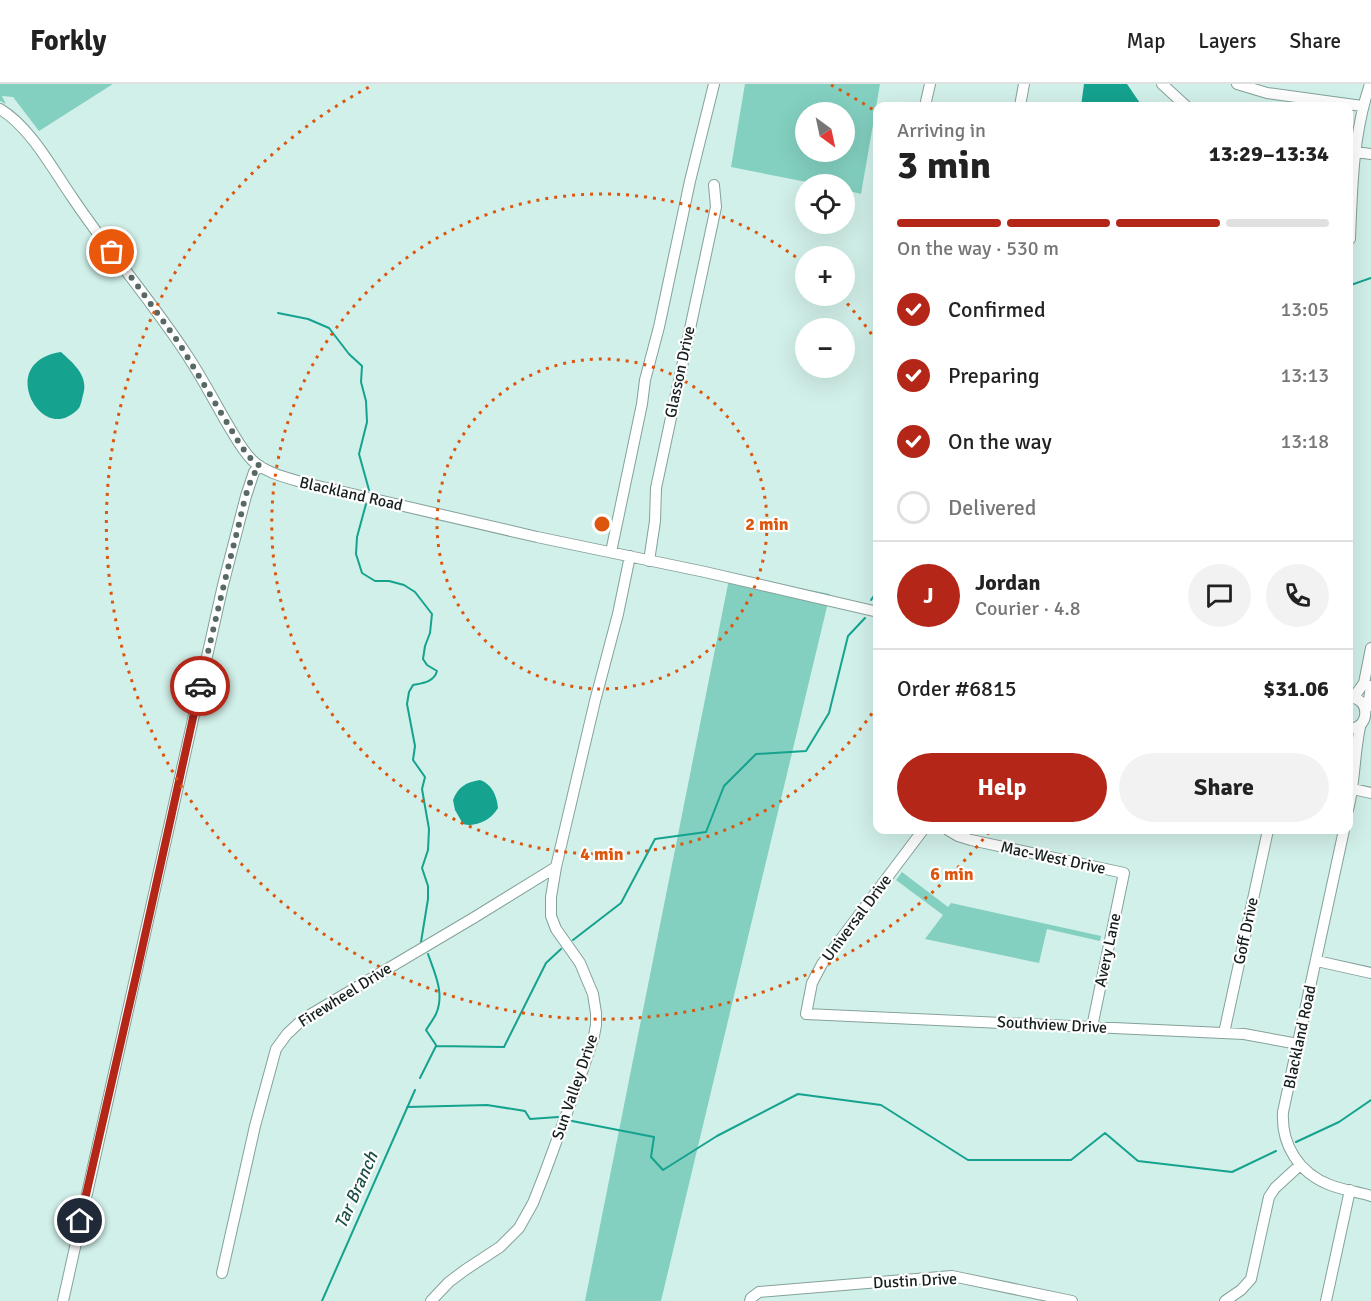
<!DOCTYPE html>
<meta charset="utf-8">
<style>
:root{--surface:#fff;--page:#f2f2f2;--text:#222;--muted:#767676;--line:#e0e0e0;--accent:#b42618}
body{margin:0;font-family:Signika,sans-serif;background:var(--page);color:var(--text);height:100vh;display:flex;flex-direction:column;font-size:22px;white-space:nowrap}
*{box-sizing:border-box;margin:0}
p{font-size:20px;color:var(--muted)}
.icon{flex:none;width:33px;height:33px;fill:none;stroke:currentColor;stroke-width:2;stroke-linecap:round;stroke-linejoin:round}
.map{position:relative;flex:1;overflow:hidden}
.drawer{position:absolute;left:873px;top:18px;width:480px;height:732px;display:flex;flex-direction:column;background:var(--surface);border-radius:12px;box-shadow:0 6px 24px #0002}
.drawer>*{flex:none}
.needle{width:39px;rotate:147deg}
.fabs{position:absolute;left:795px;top:18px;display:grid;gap:12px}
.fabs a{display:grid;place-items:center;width:60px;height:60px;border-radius:50%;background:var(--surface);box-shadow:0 6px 24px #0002;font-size:30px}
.pin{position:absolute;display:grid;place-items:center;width:51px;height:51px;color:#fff;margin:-26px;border:3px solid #fff;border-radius:50%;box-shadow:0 2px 6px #0007}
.courier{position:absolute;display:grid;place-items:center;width:60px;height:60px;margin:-30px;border:4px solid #b42618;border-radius:50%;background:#fff;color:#222;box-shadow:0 2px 8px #0007}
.head em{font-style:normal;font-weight:700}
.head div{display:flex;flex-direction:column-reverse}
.head{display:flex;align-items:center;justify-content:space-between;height:102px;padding:0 24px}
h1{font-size:39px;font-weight:700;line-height:45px}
.bar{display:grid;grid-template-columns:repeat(4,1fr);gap:9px 6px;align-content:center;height:72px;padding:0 24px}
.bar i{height:8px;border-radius:4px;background:var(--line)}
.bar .on{background:var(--accent)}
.bar p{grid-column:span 4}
.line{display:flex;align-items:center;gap:15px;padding:0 24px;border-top:2px solid var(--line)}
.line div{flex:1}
.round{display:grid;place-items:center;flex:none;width:63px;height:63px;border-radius:32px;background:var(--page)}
ol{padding:0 24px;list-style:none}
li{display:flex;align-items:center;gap:18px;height:66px}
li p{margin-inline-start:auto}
li .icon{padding:6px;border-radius:50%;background:var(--accent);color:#fff;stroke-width:4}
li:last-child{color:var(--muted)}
li i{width:33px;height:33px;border:3px solid var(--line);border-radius:50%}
.button{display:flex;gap:12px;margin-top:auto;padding:12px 24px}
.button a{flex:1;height:69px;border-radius:36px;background:var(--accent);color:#fff;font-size:24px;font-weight:700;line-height:69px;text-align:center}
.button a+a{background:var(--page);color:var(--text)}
header{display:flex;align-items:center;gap:36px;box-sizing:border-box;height:84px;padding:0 30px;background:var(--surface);border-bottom:2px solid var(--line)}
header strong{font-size:28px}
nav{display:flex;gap:33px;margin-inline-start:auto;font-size:21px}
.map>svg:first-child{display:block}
.green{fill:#83d0c0;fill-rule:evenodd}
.water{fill:#15a28f}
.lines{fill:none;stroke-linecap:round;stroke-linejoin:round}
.stream{stroke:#15a28f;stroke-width:2}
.minor-casing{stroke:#84a19a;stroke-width:12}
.minor{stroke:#fff;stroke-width:10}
.done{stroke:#576965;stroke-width:6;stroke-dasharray:0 10.8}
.route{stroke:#b42618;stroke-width:8}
.ring{fill:none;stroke:#dd560d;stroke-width:3;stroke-dasharray:3 6}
.labels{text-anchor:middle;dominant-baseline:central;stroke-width:4.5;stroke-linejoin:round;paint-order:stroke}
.street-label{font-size:16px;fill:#15201e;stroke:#fff}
.water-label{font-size:18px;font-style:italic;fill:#1d5148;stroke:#fff}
.centre{fill:#dd560d;stroke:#fff;stroke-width:3}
.ring-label{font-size:18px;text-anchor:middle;font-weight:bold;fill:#dd560d;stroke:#fff;stroke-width:4.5;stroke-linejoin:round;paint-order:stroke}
</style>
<header>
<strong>Forkly</strong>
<nav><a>Map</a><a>Layers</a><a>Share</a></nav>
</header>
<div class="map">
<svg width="1371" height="1217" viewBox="0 0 1371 1217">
<rect width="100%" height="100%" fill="#d1f0e9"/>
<!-- green -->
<path class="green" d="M0,0H113L39,47L13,13L2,12L6,20L0,17Z
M745,0H880L861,110L845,106L844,100H817L731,83ZM844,28V68H806V28Z
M730,490L830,510L661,1217H585Z
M902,788L948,823L951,819L1101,852L1100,857L1047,845L1039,879L925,855L943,831L896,796Z"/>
<!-- water -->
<path class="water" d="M1084,0H1127L1142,22H1081Z
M61,268C74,280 89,292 83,311C82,315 81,321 79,324C76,328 71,331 67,333C35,348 0,277 61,268Z
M480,696C492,700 497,712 498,724C492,735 476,744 463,740L455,726L453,716C458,703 466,698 480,696Z"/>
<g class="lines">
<!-- stream -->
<path class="stream" d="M1348,202L1371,194
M278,229L308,235L329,244L349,270L362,282L361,298L366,317L367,338L359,370L369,406
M366,420L357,453L356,470L362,489L375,497H389L404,501L415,508L432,530L430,549L425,562L423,575L427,581L437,587C434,598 423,599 413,601L409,608L407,620L415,662L413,676L425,693L422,705L429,745L428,766L422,784L428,802V815L421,858
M871,516L878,506
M573,856L621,819L655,755L706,748L724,702L756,670L806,667L829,629L848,552L865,534
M428,870C435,890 445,910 436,930C433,936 429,941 426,946L436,961
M420,994L436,962L504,963L546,879L561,865
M407,1023L487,1021L525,1027L530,1035L558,1033
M572,1037L654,1053L651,1073L663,1086L717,1052L798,1010L881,1021L968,1076H1071L1105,1049L1138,1077L1232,1088L1276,1067
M1296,1058L1339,1038L1371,1016
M322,1217L415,1006"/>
<defs>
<path id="minor" d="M1162,0L1186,22
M1237,0L1267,9L1362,22
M925,22L930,0
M1020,22L1024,0
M0,25C30,43 52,84 72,113C108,167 151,216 187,271C203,295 216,321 231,346C237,356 243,367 252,376C265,389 288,394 305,399L537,453L705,488L878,528
M1349,67L1371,70
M1348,155H1350C1352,103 1353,50 1370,0
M611,468L642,320L645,296L659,243L690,97L714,0
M649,477L655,437L656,404L716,123L714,101
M1348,614C1371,611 1371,647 1348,644
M1353,614L1364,599L1371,564
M1368,623L1371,602
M1353,705L1371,709
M1348,726C1355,699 1354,671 1360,643
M923,746L822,880L812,899L806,930L1244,950L1298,960
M948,746L958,752L971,756L1124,789L1092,943
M1344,746L1283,1028C1281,1061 1299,1089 1330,1101C1343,1106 1358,1108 1371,1112
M1317,877L1371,889
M1224,949L1268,746
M222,1189L255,1042L276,965L287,950L303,935L475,833L556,783
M63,1217L223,501L246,412L254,388L260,382
M431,1217L449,1198L465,1186L500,1163L519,1144L533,1119L544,1091L582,988L594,952L596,941V929L593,910L580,879L556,845L551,832V813L556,783L595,617L618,530L630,472
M750,1217L751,1214L759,1208L952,1192L1072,1217
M1225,1217L1241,1206L1251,1195L1269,1113L1275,1104L1300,1081
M1326,1217L1350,1106"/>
</defs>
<!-- minor casing -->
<use href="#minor" class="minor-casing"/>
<!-- minor -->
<use href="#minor" class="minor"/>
</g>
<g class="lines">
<!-- done -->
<path class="done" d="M112,168L137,201L179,259L241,362L252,376L260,382C247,395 242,429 237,448C224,499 212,551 200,602"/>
<!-- route -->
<path class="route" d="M80,1137L136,892L200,602"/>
</g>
<!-- distance rings -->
<g class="ring">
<circle cx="602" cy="440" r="165"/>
<path d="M877 622A330 330 0 1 1 805 180M841 213A330 330 0 0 1 877 258"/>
<path d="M989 748A495 495 0 1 1 373 1M831 1A495 495 0 0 1 875 27"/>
</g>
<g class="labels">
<!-- street labels -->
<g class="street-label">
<text transform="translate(680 288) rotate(-78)">Glasson Drive</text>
<text transform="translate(351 410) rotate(13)">Blackland Road</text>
<text transform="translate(1053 774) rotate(12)">Mac-West Drive</text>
<text transform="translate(857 834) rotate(-53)">Universal Drive</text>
<text transform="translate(1246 847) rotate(-78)">Goff Drive</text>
<text transform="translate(1108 866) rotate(-78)">Avery Lane</text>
<text transform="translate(345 911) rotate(-32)">Firewheel Drive</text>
<text transform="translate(1052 941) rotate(3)">Southview Drive</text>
<text transform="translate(1300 953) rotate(-78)">Blackland Road</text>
<text transform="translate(575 1003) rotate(-71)">Sun Valley Drive</text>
<text transform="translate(915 1197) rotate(-3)">Dustin Drive</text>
</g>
<!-- water labels -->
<g class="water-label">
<text transform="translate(356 1106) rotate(-66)">Tar Branch</text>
</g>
</g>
<circle cx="602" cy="440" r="9" class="centre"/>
<g class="ring-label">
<text x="767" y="446">2 min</text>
<text x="602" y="776">4 min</text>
<text x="952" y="796">6 min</text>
</g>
</svg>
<div class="fabs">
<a><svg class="needle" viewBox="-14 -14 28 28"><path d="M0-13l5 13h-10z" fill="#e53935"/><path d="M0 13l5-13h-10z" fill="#767676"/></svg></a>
<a><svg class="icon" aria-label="locate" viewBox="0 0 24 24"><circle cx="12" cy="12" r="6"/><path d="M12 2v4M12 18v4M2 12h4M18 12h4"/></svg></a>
<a>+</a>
<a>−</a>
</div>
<div class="pin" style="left:112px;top:168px;background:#ea580c"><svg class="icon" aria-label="bag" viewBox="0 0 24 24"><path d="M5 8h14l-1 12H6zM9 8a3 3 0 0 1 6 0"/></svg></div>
<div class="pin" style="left:80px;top:1137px;background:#1f2937"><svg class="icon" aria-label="home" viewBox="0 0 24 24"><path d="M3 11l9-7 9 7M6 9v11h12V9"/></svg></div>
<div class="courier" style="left:200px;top:602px"><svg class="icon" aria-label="car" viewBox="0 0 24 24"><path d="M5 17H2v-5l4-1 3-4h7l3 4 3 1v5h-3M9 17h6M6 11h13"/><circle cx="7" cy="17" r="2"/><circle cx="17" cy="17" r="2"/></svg></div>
<section class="drawer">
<div class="head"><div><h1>3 min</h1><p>Arriving in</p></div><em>13:29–13:34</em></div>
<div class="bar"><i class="on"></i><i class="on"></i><i class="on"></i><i></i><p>On the way · 530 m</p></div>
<ol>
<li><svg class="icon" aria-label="check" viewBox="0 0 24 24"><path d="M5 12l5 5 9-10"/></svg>Confirmed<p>13:05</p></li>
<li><svg class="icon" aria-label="check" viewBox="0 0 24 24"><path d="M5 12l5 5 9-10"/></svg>Preparing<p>13:13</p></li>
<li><svg class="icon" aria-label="check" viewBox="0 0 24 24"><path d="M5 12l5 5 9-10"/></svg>On the way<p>13:18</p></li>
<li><i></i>Delivered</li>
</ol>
<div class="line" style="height:108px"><b class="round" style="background:var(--accent);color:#fff">J</b><div><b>Jordan</b><p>Courier · 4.8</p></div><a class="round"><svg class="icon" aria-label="chat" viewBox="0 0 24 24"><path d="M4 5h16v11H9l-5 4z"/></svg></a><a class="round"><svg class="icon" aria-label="phone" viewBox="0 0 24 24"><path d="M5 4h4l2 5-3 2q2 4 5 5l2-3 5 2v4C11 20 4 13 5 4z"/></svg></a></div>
<div class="line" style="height:78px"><div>Order #6815</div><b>$31.06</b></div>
<div class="button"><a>Help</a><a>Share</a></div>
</section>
</div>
